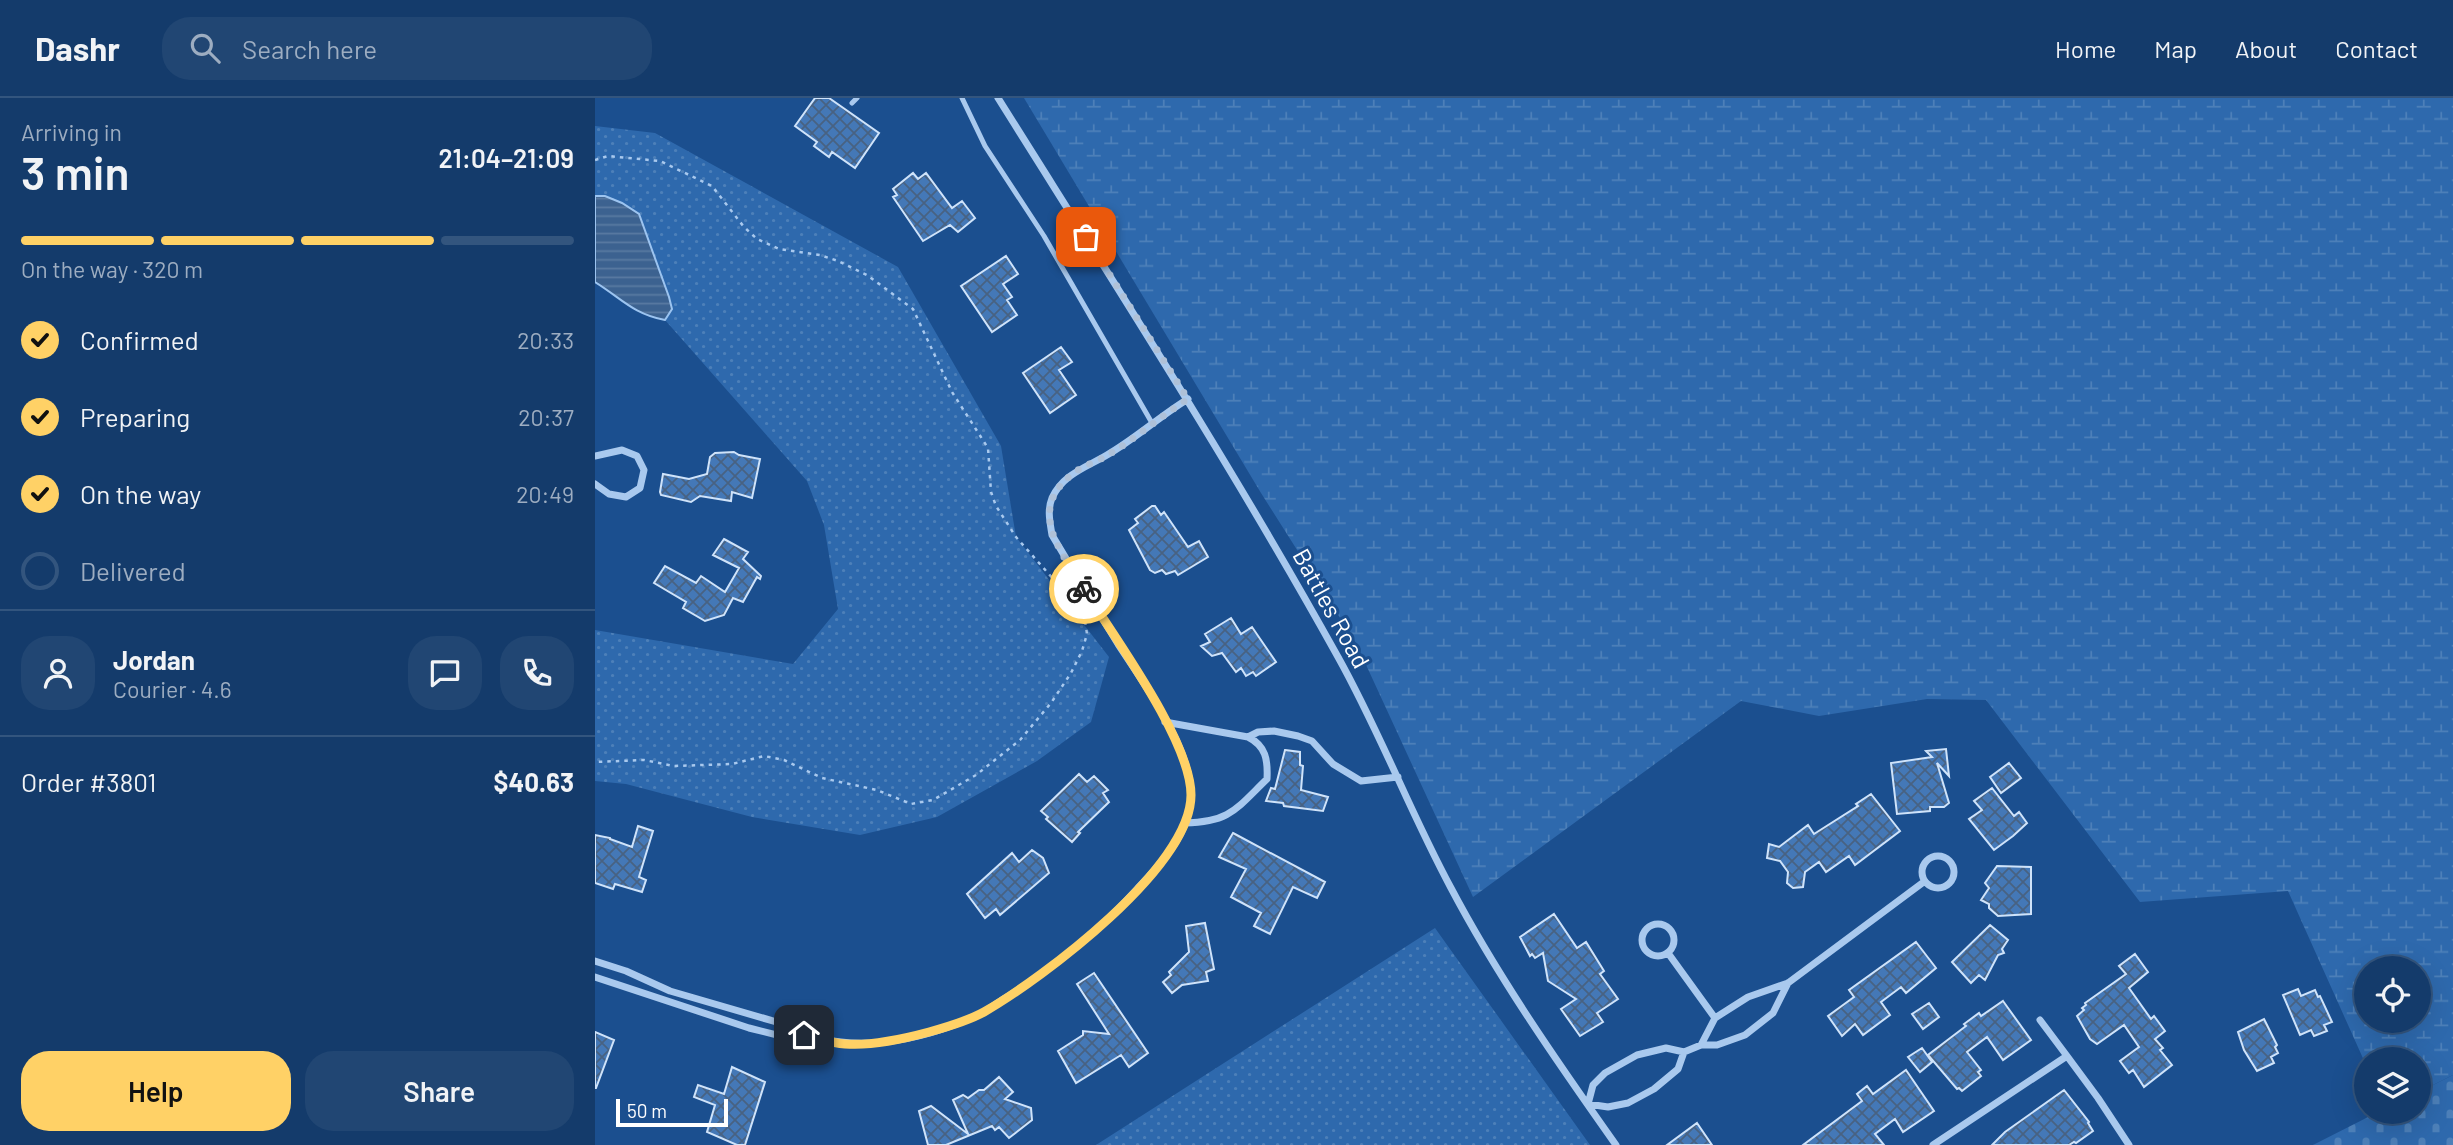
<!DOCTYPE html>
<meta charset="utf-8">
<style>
:root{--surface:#143b6b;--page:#214673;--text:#f1f3f6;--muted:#9dadc1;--line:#33557e;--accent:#ffd166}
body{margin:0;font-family:Barlow,sans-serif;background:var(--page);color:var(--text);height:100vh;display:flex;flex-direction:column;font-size:26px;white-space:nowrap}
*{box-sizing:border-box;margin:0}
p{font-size:23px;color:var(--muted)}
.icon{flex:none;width:38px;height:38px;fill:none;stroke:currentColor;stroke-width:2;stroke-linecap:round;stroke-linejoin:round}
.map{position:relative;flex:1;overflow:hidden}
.drawer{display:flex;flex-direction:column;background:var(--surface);width:595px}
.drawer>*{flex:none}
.controls{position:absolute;left:1759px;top:858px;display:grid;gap:14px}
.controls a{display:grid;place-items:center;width:77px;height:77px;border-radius:50%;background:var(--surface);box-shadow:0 7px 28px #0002,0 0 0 2px var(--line);font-size:35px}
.scale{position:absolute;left:21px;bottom:18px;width:112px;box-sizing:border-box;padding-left:7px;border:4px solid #fff;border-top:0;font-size:19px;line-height:24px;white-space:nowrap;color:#fff;-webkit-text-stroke:5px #1b4f8f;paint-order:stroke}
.pin{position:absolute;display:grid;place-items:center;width:60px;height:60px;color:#fff;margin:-30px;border-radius:14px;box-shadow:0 4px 10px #0006}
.courier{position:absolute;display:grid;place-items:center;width:70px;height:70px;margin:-35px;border:5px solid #ffd166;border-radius:50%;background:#fff;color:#222;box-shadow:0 2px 9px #0007}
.summary em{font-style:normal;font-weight:600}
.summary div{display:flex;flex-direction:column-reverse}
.summary{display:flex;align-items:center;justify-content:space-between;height:119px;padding:0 21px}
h1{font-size:46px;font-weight:600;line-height:52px}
.bar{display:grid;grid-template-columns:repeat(4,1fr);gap:10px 7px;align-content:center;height:84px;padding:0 21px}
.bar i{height:9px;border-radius:5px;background:var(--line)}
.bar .current{background:var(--accent)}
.bar p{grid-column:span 4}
.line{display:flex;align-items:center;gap:18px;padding:0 21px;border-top:2px solid var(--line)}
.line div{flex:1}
.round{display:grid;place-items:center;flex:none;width:74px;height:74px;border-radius:28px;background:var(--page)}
ol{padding:0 21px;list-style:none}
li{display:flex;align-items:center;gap:21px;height:77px}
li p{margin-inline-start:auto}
li .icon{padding:7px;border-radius:50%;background:var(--accent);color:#111;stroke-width:4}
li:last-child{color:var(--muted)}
li i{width:38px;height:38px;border:4px solid var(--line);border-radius:50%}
.cta{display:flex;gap:14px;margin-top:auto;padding:14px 21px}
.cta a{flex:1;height:80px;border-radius:28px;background:var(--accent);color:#111;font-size:28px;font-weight:600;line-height:80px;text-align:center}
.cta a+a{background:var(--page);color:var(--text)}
header{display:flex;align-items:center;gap:42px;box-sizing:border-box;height:98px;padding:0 35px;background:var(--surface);border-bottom:2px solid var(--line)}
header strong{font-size:33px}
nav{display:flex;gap:38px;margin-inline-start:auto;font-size:24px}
.search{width:490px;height:63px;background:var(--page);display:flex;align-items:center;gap:18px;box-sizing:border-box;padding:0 24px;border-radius:28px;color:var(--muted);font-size:26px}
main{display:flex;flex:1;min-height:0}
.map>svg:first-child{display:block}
.grass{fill:url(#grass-dots)}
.wetland{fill:url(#wetland-marsh);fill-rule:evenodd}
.cemetery{fill:url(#cemetery-stones)}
.water{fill:url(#water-rules);stroke:#9cc4f0;stroke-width:2}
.building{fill:url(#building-cross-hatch);stroke:#cfe3fa;stroke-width:2}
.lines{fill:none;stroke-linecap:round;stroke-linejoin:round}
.path{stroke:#a9c9ee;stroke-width:2.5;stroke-dasharray:3.5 5;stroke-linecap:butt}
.service{stroke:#a9c9ee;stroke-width:5}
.minor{stroke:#a9c9ee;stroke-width:7}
.done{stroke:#afc1d8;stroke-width:7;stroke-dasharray:0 12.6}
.route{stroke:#ffd166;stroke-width:9}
.labels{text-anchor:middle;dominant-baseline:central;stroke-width:6;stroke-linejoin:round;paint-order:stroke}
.street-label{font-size:24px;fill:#fff;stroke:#1b4f8f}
</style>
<header>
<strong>Dashr</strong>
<div class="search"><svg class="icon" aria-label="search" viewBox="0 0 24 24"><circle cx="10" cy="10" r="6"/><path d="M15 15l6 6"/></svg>Search here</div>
<nav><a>Home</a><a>Map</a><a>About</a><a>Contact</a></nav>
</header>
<main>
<section class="drawer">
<div class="summary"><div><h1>3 min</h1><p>Arriving in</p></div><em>21:04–21:09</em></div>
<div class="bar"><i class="current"></i><i class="current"></i><i class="current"></i><i></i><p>On the way · 320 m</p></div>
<ol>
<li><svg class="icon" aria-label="check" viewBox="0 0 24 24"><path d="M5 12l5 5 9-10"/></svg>Confirmed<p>20:33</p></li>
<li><svg class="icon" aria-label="check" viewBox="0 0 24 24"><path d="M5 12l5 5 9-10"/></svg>Preparing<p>20:37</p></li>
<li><svg class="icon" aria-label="check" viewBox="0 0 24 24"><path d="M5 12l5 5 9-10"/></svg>On the way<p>20:49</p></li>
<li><i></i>Delivered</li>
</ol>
<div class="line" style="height:126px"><a class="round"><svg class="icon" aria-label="person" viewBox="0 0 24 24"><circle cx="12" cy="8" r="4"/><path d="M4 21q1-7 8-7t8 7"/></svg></a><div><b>Jordan</b><p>Courier · 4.6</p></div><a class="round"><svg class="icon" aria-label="chat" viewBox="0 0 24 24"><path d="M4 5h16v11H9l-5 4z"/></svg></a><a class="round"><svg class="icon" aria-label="phone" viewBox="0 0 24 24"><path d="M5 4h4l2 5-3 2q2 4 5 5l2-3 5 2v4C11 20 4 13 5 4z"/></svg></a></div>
<div class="line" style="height:91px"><div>Order #3801</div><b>$40.63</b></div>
<div class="cta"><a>Help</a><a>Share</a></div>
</section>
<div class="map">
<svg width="1858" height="1047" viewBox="0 0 1858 1047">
<defs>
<pattern id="grass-dots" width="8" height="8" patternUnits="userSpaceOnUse" patternTransform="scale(1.75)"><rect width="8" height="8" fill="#2e69ad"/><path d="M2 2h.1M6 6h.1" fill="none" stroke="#4d80b9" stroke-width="1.8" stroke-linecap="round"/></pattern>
<pattern id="wetland-marsh" width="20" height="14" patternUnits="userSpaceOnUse" patternTransform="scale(1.75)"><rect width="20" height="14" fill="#2e69ad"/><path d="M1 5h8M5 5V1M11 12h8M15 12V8" fill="none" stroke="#4d80b9"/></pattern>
<pattern id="cemetery-stones" width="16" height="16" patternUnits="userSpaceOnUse" patternTransform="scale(1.75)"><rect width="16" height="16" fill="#2e69ad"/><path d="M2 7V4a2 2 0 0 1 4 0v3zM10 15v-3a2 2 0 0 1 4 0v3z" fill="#4d80b9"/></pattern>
<pattern id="water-rules" width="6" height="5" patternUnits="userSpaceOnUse" patternTransform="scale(1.75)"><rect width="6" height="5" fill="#3c6290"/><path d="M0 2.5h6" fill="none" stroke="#597aa1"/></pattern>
<pattern id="building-cross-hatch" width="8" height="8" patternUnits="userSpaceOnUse" patternTransform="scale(1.75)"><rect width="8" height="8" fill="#4478b7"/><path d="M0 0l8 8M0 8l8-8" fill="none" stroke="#486282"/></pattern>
</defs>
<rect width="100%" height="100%" fill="#1b4f8f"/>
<!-- grass -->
<path class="grass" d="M0,28L60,35L303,169L406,348L421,439L514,559L496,624L442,663L342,719L265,737L157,719L31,686L0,683V532L198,566L243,511L229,427L212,383L70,222C38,216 26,200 0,184Z
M840,830L995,1047H501Z"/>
<!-- wetland -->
<path class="wetland" d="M429,0H1858V977L1824,994V961H1771V967L1693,793L1545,804L1391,602L1332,601L1224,618L1146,603L878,799L761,545L666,395ZM1771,870H1824V922H1771Z"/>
<!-- cemetery -->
<path class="cemetery" d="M1858,977V1047H1718L1785,1013H1824V994Z"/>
<!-- water -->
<path class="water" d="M0,98H10L27,105L44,116L74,199L77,211L70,222C38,216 26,200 0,184Z"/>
<!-- building -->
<path class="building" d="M220,0H234L284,35L260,70L237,54L234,59L219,48L222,44L200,28Z
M318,75L323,81L331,75L357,110L367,103L380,120L363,134L355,127L328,143L298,99L302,97L298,91Z
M411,158L423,176L408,186L417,199L412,202L422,217L397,234L366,188Z
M466,249L477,264L464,272L481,297L455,315L428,275Z
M139,354L144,357L165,361L157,400L137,394L136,403L105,398L96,404L66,397L65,394L68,376L94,381L112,376L115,359L120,355Z
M557,408H560L566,417L569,414L593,449L604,443L613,459L583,477L580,473L571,476L567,472L560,475L555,472L534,432L543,425L540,421Z
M129,441L153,454L148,461L166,478L165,481L162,479L148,504L138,500L129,517L110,523L88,510L91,504L59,485L70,468L101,485L106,478L130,494L144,470L118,457Z
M636,520L646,536L657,529L681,564L661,578L658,574L651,578L646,570L641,574L627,555L617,558L606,548L615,544L610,536Z
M1351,651L1354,678L1342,665L1354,705L1349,709H1335V713L1302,716L1296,665L1337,659L1331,653Z
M690,652L705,654V667L708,668L706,692L733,699L728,713L689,708L688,705L671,703L676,690L680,691Z
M1414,665L1426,680L1406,695L1395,679Z
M484,676L492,684L499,678L513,692L508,695L514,704L483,734L485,735L477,744L451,721L453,719L446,713Z
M1397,690L1419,718L1424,714L1432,725L1418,738L1399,752L1374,721L1387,712L1379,703Z
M1276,696L1305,733L1260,767L1254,758L1231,774L1224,764L1210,774L1208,789L1198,790L1192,785L1193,774L1185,763L1172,760L1174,746L1184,749L1213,727L1219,736L1263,708L1261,706Z
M43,728L58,733L44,779L51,782L47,794L20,786L18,791L0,785V737L15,740V741L37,749Z
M638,735L730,784L722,800L698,789L675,836L659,828L666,815L636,799L651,771L624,759Z
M437,752L448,760L454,775L405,817L401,811L390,820L372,796L417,755L424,764Z
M1402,768L1436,769V816L1403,818L1394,810V806L1386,802L1394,790L1390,785Z
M959,816L982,850L991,844L1009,873L1005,876L1023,901L1002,915L1008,924L985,938L966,911L981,901L953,883L948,855L940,860L937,856L935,858L925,839Z
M610,825L619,871L611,874L613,883L587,887L577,895L568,884L576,877L574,874L594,854L591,828Z
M1395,827L1413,842L1407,851L1409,855L1403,857L1390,882L1384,877L1376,885L1357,864Z
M1321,844L1341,870L1311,895L1306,889L1286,904L1295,917L1268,937L1260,926L1247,938L1233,918L1259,899L1254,892Z
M1540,856L1553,874L1534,890L1556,921L1559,918L1570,933L1560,941L1568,950L1565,952L1577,967L1549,989L1538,972L1534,975L1525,963L1544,949L1529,927L1502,946L1495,941L1482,918L1489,912L1487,910L1491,907L1490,905L1531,876L1524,868Z
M499,875L553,955L534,969L526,957L481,985L463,953L488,937V933L514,936L482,886Z
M1703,891L1706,898L1720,892L1723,899L1725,898L1737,924L1729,927L1732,933L1719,938L1716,932L1705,937L1688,897Z
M1408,903L1436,942L1408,962L1392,939L1372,954L1386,972L1383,974L1386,978L1367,993L1364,990L1362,991L1333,957L1371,928L1369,926L1384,915L1386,918Z
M1334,905L1344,919L1328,931L1317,916Z
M1669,921L1682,947L1680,949L1683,955L1676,959L1679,965L1662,973L1649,952L1643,934Z
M0,934L19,942L1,990H0Z
M1327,950L1337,964L1325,974L1313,959Z
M137,969L170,984L150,1047H142L112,1034L120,1007L99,999L103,987L129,996Z
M1311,972L1339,1013L1308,1034L1300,1021L1280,1036L1289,1047H1208L1267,1003L1262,996L1272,988L1278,996Z
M404,979L418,994L410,1001L436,1010L437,1022L414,1040L404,1029L400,1032L397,1028L351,1047H333L324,1013L336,1008L373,1036L358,1002L368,997L373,1000L384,992H389Z
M1469,992L1494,1024L1493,1025L1498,1033L1481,1045L1479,1044L1474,1047H1397L1410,1034Z
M1102,1025L1117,1047H1072Z"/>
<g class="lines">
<!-- path -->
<path class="path" d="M0,62L13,58L65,63L117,88L149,129L162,141L184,151L225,157L243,163L272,177L318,211L357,294L393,350L396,394L401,408L421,439L483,509L490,523L492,536L487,553L476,575L456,605L425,642L381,677L338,702L316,706L282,692L227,680L189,662L169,658L137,666L79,668L49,662L0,664"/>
<!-- service -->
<path class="service" d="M367,0L390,48L449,138L557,325
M257,5L262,0"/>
<!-- minor -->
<path class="minor" d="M403,0C519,185 637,368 743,559C785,634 815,714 856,790C903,879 963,965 1021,1047
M0,358L27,352L42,358L49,372L45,390L31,399L14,396L0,386
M570,624L653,639C671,648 673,662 672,681C641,711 635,724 590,725
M653,639L663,634L679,633L703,638L717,643L738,666L766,683L803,679
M1327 774a16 16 0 1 1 32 0a16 16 0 1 1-32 0Z
M1047 842a16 16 0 1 1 32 0a16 16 0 1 1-32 0Z
M1073,855L1120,920
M0,863L31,873L75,893L192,927C250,960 327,943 385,916C395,911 403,904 412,899C460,869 504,833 542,791C566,765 596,735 596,697C596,649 549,586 523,546C501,510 479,474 457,437C455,424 452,412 457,400C468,376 492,369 512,357C540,341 565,318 593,301
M0,879L154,930L194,940L209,937
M1445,922L1472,958
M1106,947L1120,920L1153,899L1193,885L1330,783
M1089,954L1083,971L1059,991L1033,1005L1013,1009L993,1006L998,987L1010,975L1042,957L1071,950L1089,954L1106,947H1122L1150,937L1178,915L1193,885
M1338,1047L1472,958L1503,1000L1534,1047"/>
</g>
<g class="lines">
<!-- done -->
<path class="done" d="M489,491C465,452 430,411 480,374C490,367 503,363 513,357C541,340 566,318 593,301L491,139"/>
<!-- route -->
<path class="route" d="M209,937C222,940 237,945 250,946C278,948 308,941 334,934C352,929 373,923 389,914C448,880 596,769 596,697C596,643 519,539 489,491"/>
</g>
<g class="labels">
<!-- street labels -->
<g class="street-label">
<text transform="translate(737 510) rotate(61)">Battles Road</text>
</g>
</g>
</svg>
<div class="controls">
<a><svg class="icon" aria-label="locate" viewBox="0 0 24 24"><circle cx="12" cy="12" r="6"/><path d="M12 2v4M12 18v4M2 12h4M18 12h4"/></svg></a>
<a><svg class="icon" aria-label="layers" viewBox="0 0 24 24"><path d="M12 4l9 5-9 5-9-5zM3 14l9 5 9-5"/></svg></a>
</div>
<div class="scale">50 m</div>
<div class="pin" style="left:491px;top:139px;background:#ea580c"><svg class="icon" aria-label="bag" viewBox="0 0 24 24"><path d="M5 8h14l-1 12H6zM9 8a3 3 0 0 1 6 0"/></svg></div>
<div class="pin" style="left:209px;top:937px;background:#1f2937"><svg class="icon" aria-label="home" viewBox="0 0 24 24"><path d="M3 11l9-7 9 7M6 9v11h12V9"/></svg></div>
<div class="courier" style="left:489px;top:491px"><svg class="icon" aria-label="bike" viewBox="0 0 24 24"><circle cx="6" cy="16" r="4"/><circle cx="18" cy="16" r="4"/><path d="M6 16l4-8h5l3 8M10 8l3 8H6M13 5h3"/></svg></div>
</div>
</main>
